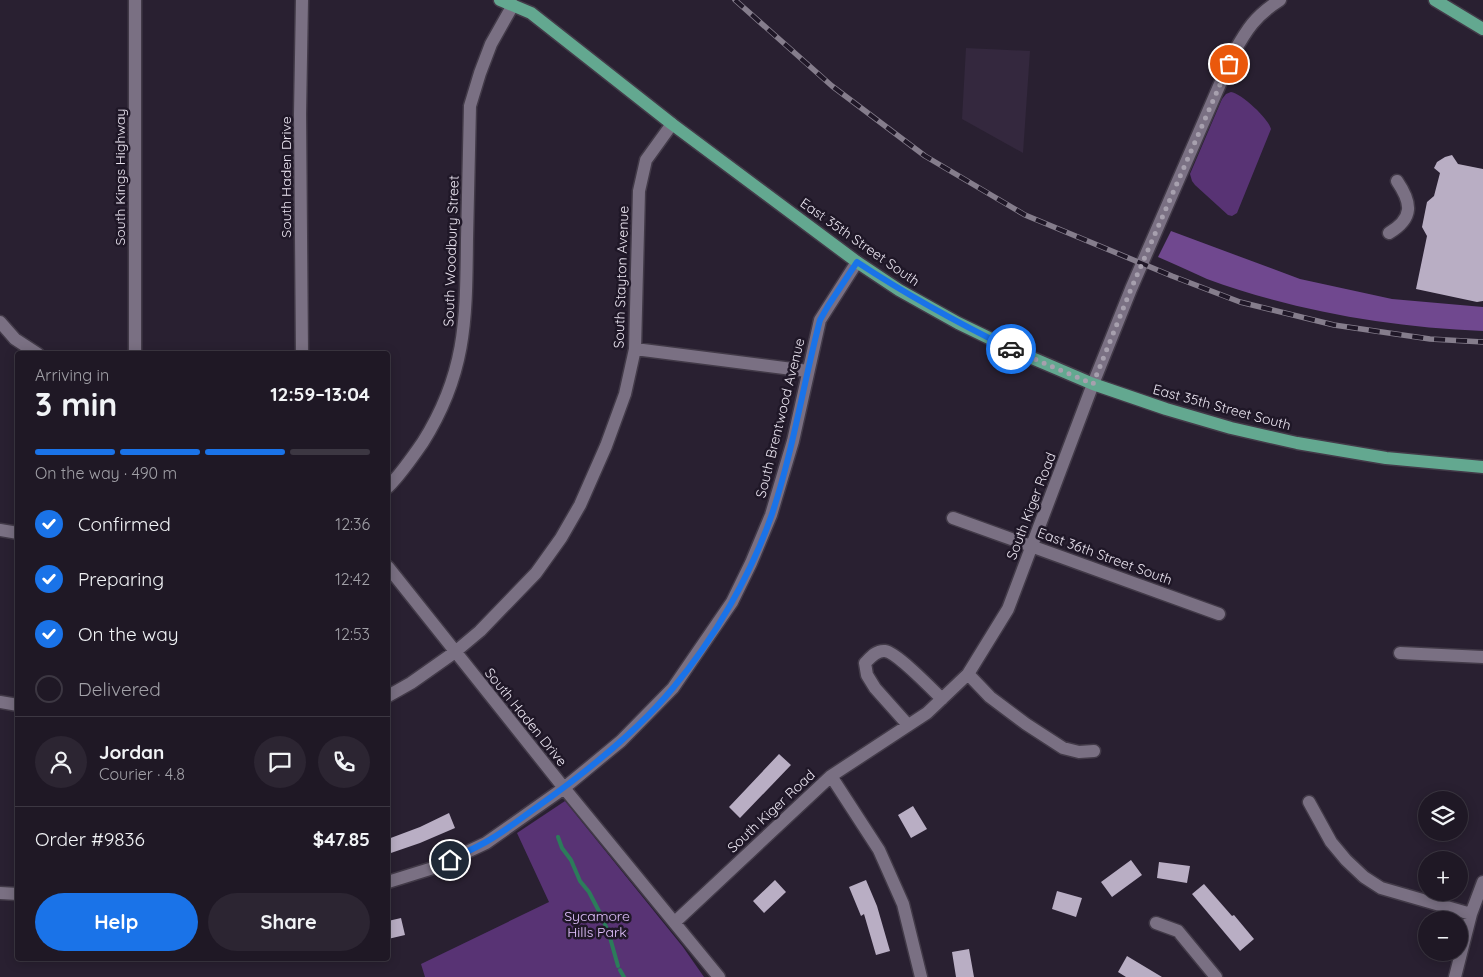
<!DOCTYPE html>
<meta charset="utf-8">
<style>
:root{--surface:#1f1825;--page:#2c2532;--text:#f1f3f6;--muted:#a1a0a7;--line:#3c3742;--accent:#1a73e8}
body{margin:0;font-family:Quicksand,sans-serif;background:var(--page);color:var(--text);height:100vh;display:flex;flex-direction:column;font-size:19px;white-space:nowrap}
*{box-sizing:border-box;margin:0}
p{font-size:16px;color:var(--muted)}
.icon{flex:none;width:28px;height:28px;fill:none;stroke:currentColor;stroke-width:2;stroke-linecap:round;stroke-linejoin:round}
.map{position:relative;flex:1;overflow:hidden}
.sheet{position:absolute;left:15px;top:351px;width:375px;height:610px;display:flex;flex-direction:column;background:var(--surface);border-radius:5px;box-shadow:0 2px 12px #0003,0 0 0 1px var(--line)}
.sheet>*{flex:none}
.controls{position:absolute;left:1418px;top:791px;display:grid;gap:10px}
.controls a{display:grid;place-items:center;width:50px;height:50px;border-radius:50%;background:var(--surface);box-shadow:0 2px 12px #0003,0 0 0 1px var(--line);font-size:25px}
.pin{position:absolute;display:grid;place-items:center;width:42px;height:42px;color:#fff;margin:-21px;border:2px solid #fff;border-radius:50%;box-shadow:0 1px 5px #0007}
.courier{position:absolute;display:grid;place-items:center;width:50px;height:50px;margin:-25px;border:4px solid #1a73e8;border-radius:50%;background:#fff;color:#222;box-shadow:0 1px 6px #0007}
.overview em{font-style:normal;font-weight:700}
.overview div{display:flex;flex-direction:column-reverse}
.overview{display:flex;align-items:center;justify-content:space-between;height:85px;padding:0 20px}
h1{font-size:32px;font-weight:700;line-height:38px}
.bar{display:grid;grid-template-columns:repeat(4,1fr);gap:8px 5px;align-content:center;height:60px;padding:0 20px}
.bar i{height:6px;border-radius:4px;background:var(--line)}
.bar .active{background:var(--accent)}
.bar p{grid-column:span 4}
.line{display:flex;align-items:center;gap:12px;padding:0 20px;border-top:1px solid var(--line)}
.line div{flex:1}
.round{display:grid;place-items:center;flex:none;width:52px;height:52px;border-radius:26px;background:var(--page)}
ol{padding:0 20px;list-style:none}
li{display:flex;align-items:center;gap:15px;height:55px}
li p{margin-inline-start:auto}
li .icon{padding:5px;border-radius:50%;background:var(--accent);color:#fff;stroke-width:4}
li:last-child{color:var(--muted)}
li i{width:28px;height:28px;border:2px solid var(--line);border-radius:50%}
.button{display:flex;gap:10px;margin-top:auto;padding:10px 20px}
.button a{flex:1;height:58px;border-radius:30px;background:var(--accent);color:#fff;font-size:20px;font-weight:700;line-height:58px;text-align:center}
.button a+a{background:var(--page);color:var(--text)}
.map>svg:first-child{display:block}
.built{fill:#34283e}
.green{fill:#583374}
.forest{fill:#70488f}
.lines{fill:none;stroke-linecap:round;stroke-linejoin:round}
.stream{stroke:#2c7c5a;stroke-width:4}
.building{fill:#b9aec4}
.minor-casing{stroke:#423a48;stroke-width:15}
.major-casing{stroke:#423a48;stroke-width:15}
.minor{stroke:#7a7083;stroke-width:12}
.major{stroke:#63a890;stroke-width:12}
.rail-casing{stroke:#857d8c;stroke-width:5.5}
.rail{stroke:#1f1727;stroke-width:4;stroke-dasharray:11;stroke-linecap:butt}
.done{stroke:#a7a0ae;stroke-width:5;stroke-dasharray:0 9}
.route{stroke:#1a73e8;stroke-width:6}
.labels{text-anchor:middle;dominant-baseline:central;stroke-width:5;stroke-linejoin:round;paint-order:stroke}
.street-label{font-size:14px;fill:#ebe5f1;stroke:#1f1727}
.park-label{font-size:14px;fill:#e2c2fe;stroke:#1f1727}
</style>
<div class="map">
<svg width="1483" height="977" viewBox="0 0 1483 977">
<rect width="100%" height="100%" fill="#292031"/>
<!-- built -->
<path class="built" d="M966,48L1030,51L1023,153L962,119Z"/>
<!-- green -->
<path class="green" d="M1231,92C1241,93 1269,119 1271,129L1237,213L1232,216L1228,215L1195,185L1192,181L1190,174L1222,99L1226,94Z
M565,801L683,947L704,977H425L421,964L549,902L517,833Z"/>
<!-- forest -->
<path class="forest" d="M1171,231L1300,279L1392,299L1483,307V331C1389,327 1295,311 1207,279C1191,272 1175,264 1158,257Z"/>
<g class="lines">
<!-- stream -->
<path class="stream" d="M558,837L562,848L571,860L580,881L589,892L601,915L609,934L618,966
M620,970L624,977"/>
</g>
<!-- building -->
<path class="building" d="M1452,155L1458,164L1483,169V301L1477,302L1416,289L1427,236L1422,227L1427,202L1434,196L1440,173L1434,168L1437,162L1445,157Z
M779,754L791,765L740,818L729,807Z
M913,806L927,829L911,838L898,815Z
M449,813L455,828L420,843L388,854V839L420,827Z
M1131,860L1142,875L1112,897L1101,882Z
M1159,862L1190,866L1187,883L1157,878Z
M775,880L786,892L764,913L753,901Z
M866,880L877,906L890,951L876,955L864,914L861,916L849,887Z
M1204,884L1232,916L1234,915L1254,939L1240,951L1192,894Z
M1057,891L1082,898L1076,917L1052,909Z
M401,918L405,935L388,939V921Z
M969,949L974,977H956L952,952Z
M1127,956L1162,977H1126L1118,972Z"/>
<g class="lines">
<defs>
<path id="minor" d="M135,0V354
M1389,233C1414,218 1412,203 1397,181
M0,322L15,339L38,354
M635,349L808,371
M302,354L300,114L302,0
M388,487C401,474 412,458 423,442C467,372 466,318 467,239C468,194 469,150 470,106L480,73L491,44L513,5
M953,518L1219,614
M0,530L18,533
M388,567L564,788L719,977
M1400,653L1483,657
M968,674L990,697L1026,724L1063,748L1079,752L1094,751
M388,696L411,683L455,652L480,631L536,573L561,538L580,505L606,446L625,394L635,349L639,191L646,160L672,124
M0,702L18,705
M908,725L875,688L867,675L865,663C870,658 876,650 885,651C896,652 932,689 942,699
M831,776L879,850L903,904L921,977
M1309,802L1331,842L1346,860L1364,877L1381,888L1471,914
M388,882L433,868L486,843L564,788L621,741L673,688L732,602L751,563L771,515L793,441L820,320L857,262
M0,893L18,894
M675,922L831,776L927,713L968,674L1008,609L1093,384L1131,289L1233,54C1247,29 1255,16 1280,0
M1156,923L1178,931L1216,977
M1455,977L1471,914L1483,882"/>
<path id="major" d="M500,0L531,13L672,124L857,262L899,290L958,323L1018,352L1093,384L1166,409L1231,428L1297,443L1386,458L1483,467
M1435,0L1483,29"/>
</defs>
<!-- minor casing -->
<use href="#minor" class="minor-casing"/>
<!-- major casing -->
<use href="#major" class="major-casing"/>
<!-- minor -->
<use href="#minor" class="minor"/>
<!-- major -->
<use href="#major" class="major"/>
<defs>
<path id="rail" d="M735,0L832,86L925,156L1025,215L1172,276L1240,302L1334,325L1430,339L1483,342"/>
</defs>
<!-- rail casing -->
<use href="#rail" class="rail-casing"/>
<!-- rail -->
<use href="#rail" class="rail"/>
</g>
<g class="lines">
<!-- done -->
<path class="done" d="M1011,349L1093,384L1131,289L1229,64"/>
<!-- route -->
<path class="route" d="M450,860C462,854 473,849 484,843C503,833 520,819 537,807C585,773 636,733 673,688C714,639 751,575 772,514C793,451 803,385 820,320L828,306L857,262C907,295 958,323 1011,349"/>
</g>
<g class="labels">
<!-- street labels -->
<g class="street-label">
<text transform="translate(120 177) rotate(-90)">South Kings Highway</text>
<text transform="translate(286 177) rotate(-90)">South Haden Drive</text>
<text transform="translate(860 242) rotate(35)">East 35th Street South</text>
<text transform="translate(451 251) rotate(-88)">South Woodbury Street</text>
<text transform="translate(621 277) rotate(-88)">South Stayton Avenue</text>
<text transform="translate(1222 407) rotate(15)">East 35th Street South</text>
<text transform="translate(780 418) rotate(-76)">South Brentwood Avenue</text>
<text transform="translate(1031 506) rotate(-69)">South Kiger Road</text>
<text transform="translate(1105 556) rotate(20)">East 36th Street South</text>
<text transform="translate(526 717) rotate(51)">South Haden Drive</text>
<text transform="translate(771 811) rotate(-43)">South Kiger Road</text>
</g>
<!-- park labels -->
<g class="park-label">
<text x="597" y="916">Sycamore<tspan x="597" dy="16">Hills Park</tspan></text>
</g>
</g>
</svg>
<div class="controls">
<a><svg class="icon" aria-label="layers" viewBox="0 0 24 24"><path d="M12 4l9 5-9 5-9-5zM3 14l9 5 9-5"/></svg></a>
<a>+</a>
<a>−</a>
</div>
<div class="pin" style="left:1229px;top:64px;background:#ea580c"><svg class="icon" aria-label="bag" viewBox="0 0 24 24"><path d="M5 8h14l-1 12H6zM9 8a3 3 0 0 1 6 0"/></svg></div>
<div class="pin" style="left:450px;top:860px;background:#1f2937"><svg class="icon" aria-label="home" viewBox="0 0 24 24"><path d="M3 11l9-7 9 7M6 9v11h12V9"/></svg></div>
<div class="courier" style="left:1011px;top:349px"><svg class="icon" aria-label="car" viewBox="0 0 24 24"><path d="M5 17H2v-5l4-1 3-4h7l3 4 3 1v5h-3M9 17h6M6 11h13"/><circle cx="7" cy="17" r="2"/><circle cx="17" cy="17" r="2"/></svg></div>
<section class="sheet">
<div class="overview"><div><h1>3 min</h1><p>Arriving in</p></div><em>12:59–13:04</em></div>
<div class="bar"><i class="active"></i><i class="active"></i><i class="active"></i><i></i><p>On the way · 490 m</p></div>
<ol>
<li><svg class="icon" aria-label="check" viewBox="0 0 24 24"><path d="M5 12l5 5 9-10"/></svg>Confirmed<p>12:36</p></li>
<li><svg class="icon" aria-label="check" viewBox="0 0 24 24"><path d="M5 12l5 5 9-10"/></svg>Preparing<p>12:42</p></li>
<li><svg class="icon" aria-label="check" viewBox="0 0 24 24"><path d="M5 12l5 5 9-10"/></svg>On the way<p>12:53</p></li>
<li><i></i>Delivered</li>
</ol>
<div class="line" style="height:90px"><a class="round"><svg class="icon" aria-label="person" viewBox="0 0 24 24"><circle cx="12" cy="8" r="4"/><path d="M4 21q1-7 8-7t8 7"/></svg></a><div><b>Jordan</b><p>Courier · 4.8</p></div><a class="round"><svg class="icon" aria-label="chat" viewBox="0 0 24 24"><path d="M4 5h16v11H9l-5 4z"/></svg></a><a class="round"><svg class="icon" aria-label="phone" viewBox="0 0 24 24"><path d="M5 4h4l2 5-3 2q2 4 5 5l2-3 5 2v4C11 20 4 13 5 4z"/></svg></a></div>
<div class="line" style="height:65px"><div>Order #9836</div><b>$47.85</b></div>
<div class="button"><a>Help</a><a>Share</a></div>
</section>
</div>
